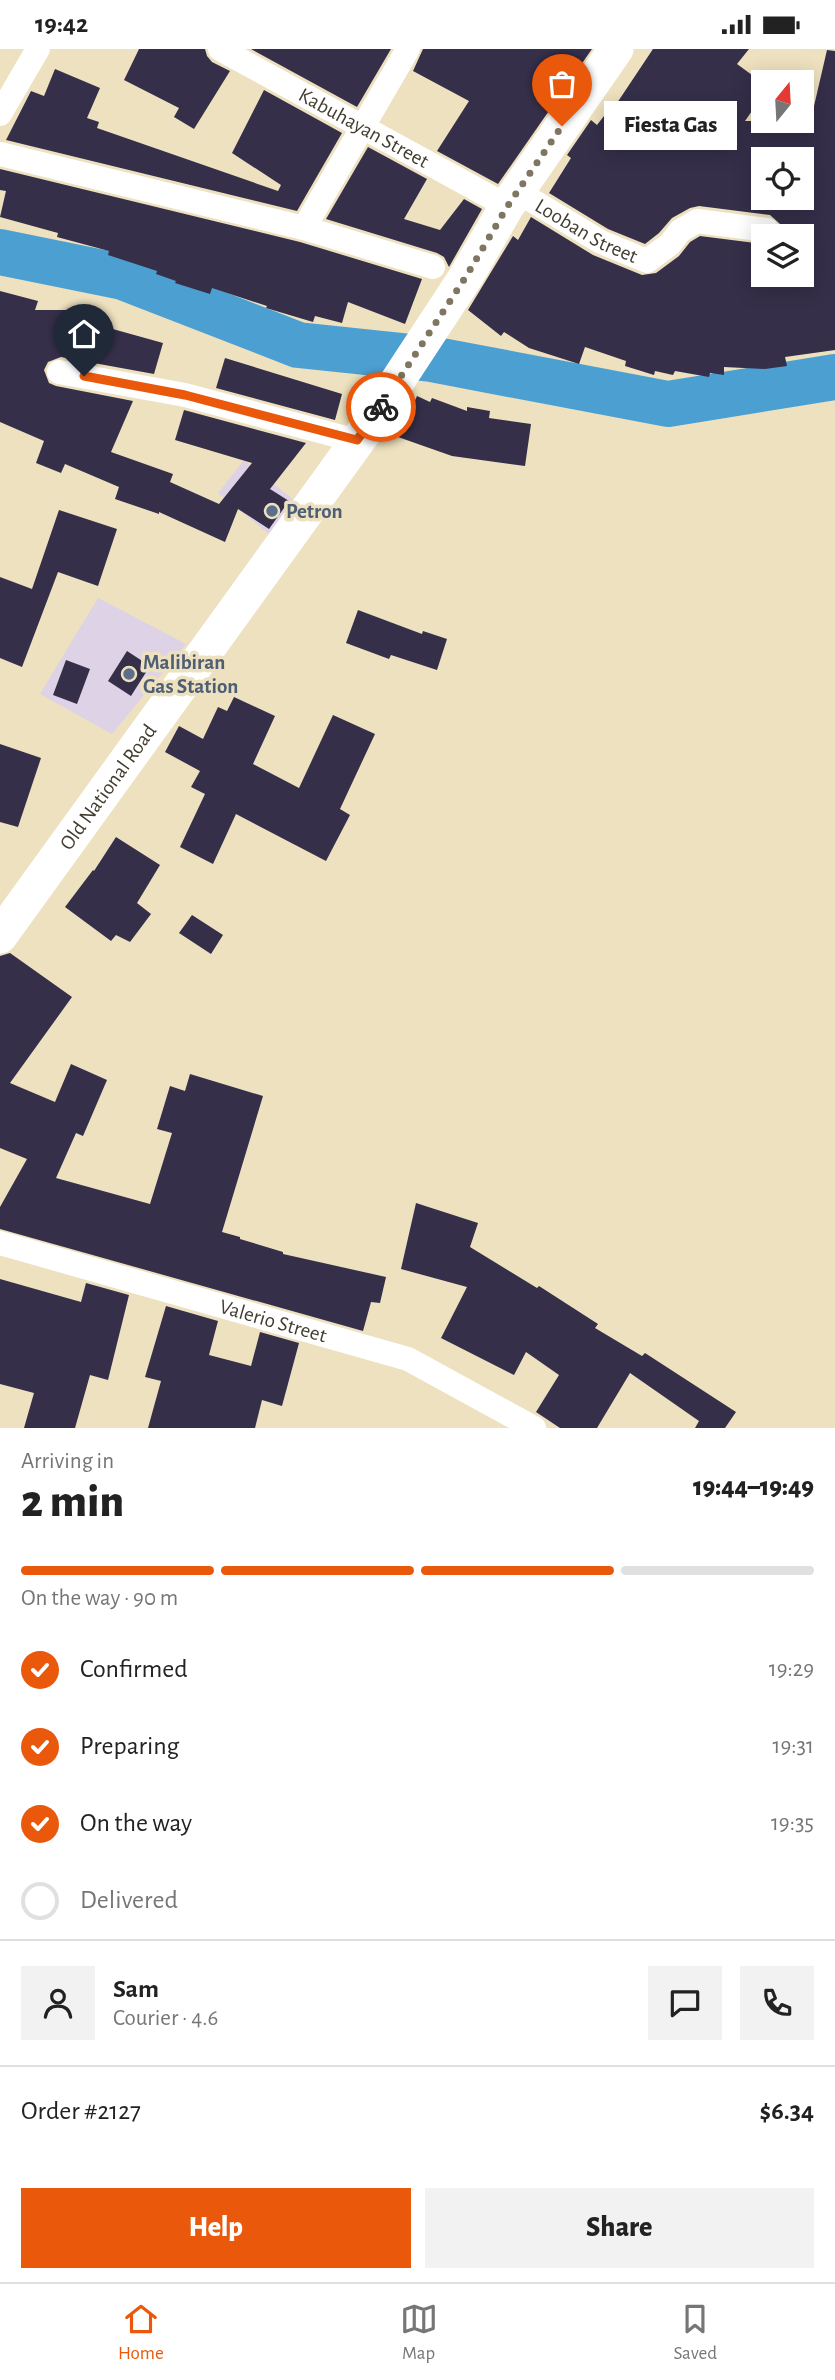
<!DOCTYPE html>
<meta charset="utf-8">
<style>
:root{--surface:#fff;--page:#f2f2f2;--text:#222;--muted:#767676;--line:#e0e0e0;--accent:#ea580c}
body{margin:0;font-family:"Alegreya Sans",sans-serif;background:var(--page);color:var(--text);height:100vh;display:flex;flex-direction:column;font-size:26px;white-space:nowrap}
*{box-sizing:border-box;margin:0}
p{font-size:23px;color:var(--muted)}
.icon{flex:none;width:38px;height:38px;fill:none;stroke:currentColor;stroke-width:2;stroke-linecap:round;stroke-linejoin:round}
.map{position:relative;height:1379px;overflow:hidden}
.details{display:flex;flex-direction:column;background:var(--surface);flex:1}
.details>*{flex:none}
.needle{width:46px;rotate:18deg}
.tools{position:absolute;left:751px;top:21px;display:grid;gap:14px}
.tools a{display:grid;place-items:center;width:63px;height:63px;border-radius:0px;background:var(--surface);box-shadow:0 4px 18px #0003;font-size:35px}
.pin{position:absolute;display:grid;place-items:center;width:60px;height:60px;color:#fff;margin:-72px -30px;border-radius:50% 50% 50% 0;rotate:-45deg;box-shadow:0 0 7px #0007}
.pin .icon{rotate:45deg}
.courier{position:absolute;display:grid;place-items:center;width:70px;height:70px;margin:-35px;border:5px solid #ea580c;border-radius:50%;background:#fff;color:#222;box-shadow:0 2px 9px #0007}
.bubble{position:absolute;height:49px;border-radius:0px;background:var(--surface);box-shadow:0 4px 18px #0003;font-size:23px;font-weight:800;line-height:49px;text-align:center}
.head em{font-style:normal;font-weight:800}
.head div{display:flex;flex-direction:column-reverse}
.head{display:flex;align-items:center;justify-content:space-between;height:119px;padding:0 21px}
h1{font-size:46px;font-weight:800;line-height:52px}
.bar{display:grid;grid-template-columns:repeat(4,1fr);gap:10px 7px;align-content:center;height:84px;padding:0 21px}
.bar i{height:9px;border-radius:5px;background:var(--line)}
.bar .current{background:var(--accent)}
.bar p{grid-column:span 4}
.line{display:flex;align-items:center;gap:18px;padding:0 21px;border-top:2px solid var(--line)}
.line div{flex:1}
.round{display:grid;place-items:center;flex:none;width:74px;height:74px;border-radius:0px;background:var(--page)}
ol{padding:0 21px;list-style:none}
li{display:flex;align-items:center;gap:21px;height:77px}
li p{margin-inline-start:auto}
li .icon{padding:7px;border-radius:50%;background:var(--accent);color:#fff;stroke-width:4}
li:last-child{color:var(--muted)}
li i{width:38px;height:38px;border:4px solid var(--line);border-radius:50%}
.button{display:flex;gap:14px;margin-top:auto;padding:14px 21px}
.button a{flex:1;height:80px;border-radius:0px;background:var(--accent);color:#fff;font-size:28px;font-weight:800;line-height:80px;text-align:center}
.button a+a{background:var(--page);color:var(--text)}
.status{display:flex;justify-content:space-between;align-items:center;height:49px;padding:0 35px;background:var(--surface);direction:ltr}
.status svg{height:19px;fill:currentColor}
.tab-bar{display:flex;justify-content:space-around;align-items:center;height:98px;border-top:2px solid var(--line);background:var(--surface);font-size:19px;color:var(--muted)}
.tab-bar a{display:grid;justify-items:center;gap:4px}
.tab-bar .current{color:var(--accent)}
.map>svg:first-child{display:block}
.commercial{fill:#ded2e6}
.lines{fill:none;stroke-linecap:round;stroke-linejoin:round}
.river{stroke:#4c9fd1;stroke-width:46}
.building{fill:#352f4a;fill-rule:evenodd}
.street{stroke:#fff;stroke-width:24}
.secondary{stroke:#fff;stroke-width:35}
.done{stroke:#7e7661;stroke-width:7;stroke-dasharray:0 12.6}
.route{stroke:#ea580c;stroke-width:9}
.service-dot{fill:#5c6f8a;stroke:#ede1bf;stroke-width:2.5}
.labels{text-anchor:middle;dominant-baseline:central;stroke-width:7;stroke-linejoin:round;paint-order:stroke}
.street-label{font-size:21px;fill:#423d2f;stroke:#ede1bf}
.service-label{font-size:21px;font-weight:bold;fill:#4e5e75;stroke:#ede1bf;text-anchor:start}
</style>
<div class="status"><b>19:42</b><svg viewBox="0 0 49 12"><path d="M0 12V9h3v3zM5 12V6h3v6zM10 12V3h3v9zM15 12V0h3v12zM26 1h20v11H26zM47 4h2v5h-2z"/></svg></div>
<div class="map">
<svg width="835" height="1379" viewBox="0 0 835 1379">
<rect width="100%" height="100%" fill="#ede1bf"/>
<!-- commercial -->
<path class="commercial" d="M244,411L300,456L274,489L218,444Z
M98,549L186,595L112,685L40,645Z"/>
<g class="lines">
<!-- river -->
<path class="river" d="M0,203L123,228L298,296L431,310L668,355L835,328"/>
</g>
<!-- building -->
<path class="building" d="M139,0H205L207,7L212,13L230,22L194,80L174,68L179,59L124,31Z
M251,0H391L357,58Z
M423,0H592L498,135L437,102L469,52L413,22Z
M653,0H749L737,15L763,34V46L745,72H802V65L811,70L827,1L835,2V301L785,308L787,317L765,320L724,318V326L710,324L709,328L675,322L673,326L655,322L654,326L625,317L626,312L585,298L579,315L529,299L504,283L501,287L468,261L513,187L518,191L531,168L593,206L642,226L656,224L679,207L690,193L700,187L763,195V226H802V187H780V175L770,166L699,157L690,159L672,169L659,184L645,195L608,180L549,144L571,109L567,106L591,71L597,76L604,67L607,69ZM763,110H802V149H763Z
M55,20L100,39L87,69L99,73L97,79L278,142L281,136L232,104L264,41L342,84L297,162L6,91L31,42L44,47Z
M368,98L427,130L404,170L440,181L464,150L482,160L449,218L444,208L437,204L326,170Z
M0,120L300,193L422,230L405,275L348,253L342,274L315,267L313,273L266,259L267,257L212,239L210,245L175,234L176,232L156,225L157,222L108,206L109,202L57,188L58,184L0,168L6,142L0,141Z
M0,242L38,252L35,261H84V272L163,294L154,325L61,308L48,313L44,321L49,334L56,337L133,352L111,403L173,425L170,433L219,455L252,414L175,391L184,361L306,394L270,440L289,452L269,480L238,460L225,493L159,463V465L115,450L119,438L65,415L61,424L36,414L44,392L0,373Z
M225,309L342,345L335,371L216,339Z
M417,347L430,353L432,349L467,362V358L490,362L489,369L531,375L525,417L452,407L398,388Z
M59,461L117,480L98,537L58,523L22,618L0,609V528L32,540Z
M358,561L422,585L423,582L447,590L437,621L391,606L389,610L346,594Z
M127,602L150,617L131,647L108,632Z
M66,611L90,620L77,655L53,646Z
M234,648L275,667L253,715L299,739L333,666L375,685L340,760L350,766L326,812L236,765L213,815L180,798L205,745L191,738L200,722L165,703L179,677L203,690L218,658L227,662Z
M0,695L41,709L18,778L0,773Z
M116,788L160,816L137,854L151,865L130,893L116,886L111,892L65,858L93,821L94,822Z
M192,866L223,886L211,905L179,884Z
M10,904L72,948L10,1034L55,1053L71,1015L107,1031L83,1087L76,1084L56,1129L150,1155L172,1084L157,1080L170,1037L185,1042L190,1025L263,1047L222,1183L240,1188V1190L283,1203V1205L386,1228L380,1254L371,1253L363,1282L0,1180V1158L27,1110L0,1099V907Z
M416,1154L478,1174L470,1198L537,1239L539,1237L598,1275L595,1279L642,1307L645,1304L736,1363L725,1379H695L699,1372L630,1324L597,1379H560L536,1363L559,1326L526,1303L514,1326L441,1289L467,1238L401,1220Z
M0,1230L81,1253L86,1234L129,1246L108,1331L90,1326L75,1379H24L34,1344L0,1335Z
M166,1257L218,1272L209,1306L251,1317L260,1283L299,1294L282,1357L262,1351L255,1379H148L161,1332L145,1328Z"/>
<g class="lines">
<!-- street -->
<g class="street">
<path id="s1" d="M220,0L507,157"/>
<path d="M0,65L38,0"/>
<path d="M0,105L304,179L433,218"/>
<path id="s2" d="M518,143L601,193L647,212L670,195L680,182L697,172L767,181"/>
<path d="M304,179L408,0"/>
<path d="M59,323L185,346L357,392"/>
<path id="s3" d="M0,1194L408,1310L534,1379"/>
</g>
<!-- secondary -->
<path class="secondary" id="s4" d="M0,887L364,383L467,226L507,157L616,0"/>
</g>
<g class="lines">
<!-- done -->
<path class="done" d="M381,358L467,226L507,158L562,77"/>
<!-- route -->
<path class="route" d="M84,327L185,346L357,391L381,358"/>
</g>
<!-- markers -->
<g class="service-dot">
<circle cx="272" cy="462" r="7"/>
<circle cx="129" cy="625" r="7"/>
</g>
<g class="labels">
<!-- street labels -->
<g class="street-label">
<text stroke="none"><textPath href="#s1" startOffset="164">Kabuhayan Street</textPath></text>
<text stroke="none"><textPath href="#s2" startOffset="79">Looban Street</textPath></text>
<text stroke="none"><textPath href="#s4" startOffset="184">Old National Road</textPath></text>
<text stroke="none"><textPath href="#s3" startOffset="284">Valerio Street</textPath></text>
</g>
<!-- service labels -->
<g class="service-label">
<text x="286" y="462">Petron</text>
<text x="143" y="613">Malibiran<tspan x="143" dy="24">Gas Station</tspan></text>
</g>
</g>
</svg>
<div class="tools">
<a><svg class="needle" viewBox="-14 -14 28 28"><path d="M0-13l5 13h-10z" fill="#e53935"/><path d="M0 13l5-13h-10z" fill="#767676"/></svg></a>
<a><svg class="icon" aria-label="locate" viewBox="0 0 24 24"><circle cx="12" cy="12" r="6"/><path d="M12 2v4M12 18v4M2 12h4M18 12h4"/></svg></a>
<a><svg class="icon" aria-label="layers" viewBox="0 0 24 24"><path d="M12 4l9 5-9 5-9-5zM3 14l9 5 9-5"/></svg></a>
</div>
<div class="pin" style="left:562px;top:77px;background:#ea580c"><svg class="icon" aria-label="bag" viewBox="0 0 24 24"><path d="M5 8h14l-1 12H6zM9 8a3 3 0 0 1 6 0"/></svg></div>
<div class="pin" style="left:84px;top:327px;background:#1f2937"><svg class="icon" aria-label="home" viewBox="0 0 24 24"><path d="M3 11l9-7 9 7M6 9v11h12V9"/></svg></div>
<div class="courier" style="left:381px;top:358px"><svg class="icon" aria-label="bike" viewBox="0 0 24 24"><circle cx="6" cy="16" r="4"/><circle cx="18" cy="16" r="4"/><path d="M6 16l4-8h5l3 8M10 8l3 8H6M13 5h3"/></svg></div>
<div class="bubble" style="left:604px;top:52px;width:133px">Fiesta Gas</div>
</div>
<section class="details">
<div class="head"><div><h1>2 min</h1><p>Arriving in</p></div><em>19:44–19:49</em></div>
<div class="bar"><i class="current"></i><i class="current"></i><i class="current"></i><i></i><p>On the way · 90 m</p></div>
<ol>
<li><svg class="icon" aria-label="check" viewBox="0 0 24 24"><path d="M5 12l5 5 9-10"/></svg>Confirmed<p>19:29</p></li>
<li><svg class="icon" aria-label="check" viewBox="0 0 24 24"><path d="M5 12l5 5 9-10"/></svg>Preparing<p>19:31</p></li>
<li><svg class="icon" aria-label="check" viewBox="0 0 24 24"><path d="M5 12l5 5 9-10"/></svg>On the way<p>19:35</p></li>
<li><i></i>Delivered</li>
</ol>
<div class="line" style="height:126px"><a class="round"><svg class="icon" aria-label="person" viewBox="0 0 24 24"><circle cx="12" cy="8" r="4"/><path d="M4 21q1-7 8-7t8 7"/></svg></a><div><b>Sam</b><p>Courier · 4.6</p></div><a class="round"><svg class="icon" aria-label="chat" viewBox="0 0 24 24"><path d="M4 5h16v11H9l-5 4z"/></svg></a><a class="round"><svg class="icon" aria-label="phone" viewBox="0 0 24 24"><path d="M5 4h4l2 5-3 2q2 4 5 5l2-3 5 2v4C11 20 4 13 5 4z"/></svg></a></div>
<div class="line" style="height:91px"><div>Order #2127</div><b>$6.34</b></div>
<div class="button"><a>Help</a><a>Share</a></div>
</section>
<nav class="tab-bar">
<a class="current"><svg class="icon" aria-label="home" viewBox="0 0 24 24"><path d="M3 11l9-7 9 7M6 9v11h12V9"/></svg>Home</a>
<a><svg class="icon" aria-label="map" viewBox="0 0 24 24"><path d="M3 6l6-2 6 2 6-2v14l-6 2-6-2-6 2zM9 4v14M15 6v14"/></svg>Map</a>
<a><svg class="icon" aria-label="saved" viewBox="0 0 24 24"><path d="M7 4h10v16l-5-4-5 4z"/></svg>Saved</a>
</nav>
